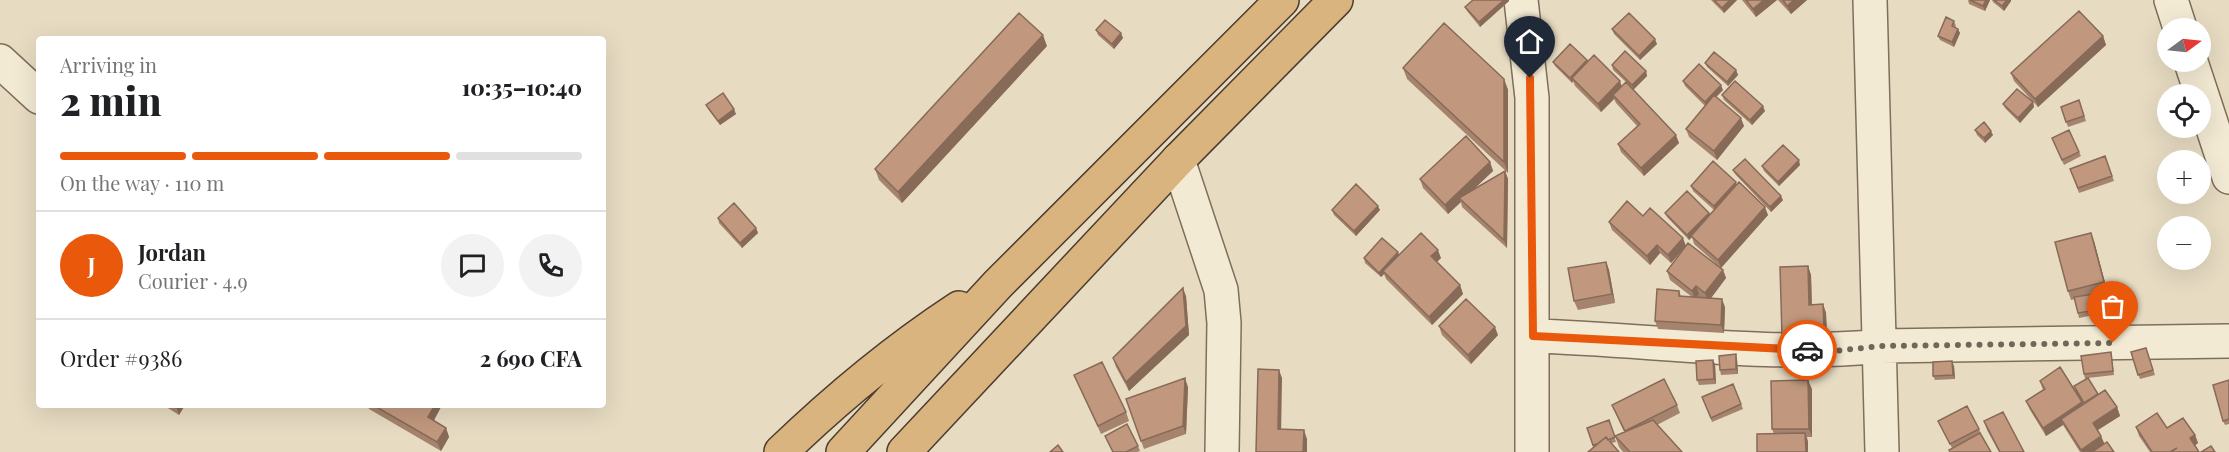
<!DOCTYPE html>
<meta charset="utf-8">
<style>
:root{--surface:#fff;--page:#f2f2f2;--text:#202124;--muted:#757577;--line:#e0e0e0;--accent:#ea580c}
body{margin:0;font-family:"Playfair Display",serif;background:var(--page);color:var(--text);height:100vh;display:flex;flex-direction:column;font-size:22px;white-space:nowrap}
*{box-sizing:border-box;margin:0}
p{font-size:20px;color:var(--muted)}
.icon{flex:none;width:33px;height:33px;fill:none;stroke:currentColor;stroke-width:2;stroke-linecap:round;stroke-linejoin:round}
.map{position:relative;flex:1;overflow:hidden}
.sheet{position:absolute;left:36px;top:36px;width:570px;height:372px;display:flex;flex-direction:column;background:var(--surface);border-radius:6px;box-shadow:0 6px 24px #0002}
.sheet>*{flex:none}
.needle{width:39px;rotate:75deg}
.fabs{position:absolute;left:2157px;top:18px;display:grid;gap:12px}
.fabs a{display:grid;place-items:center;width:54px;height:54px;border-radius:50%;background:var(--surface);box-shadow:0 6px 24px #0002;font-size:30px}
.pin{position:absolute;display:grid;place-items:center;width:51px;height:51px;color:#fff;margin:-62px -26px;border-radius:50% 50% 50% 0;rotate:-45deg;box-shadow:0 0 6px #0007}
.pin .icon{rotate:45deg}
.courier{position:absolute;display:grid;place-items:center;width:60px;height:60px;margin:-30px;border:4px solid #ea580c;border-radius:50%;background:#fff;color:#222;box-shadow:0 2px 8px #0007}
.overview em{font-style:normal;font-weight:800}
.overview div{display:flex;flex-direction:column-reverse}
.overview{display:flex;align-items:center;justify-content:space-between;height:102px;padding:0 24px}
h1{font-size:39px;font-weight:800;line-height:45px}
.bar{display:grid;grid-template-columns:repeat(4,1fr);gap:9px 6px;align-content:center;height:72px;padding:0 24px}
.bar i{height:8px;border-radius:4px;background:var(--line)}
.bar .active{background:var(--accent)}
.bar p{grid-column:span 4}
.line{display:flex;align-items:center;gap:15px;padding:0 24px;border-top:2px solid var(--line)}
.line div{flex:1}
.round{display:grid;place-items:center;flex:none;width:63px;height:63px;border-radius:32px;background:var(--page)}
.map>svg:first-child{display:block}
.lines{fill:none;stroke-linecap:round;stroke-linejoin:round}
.minor-casing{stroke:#7f6e5c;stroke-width:36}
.trunk-casing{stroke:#4d3d30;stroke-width:36}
.minor{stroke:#f3ead4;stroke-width:33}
.trunk{stroke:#dab47e;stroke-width:33}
.wall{fill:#a6836c}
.shaded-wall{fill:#876a58}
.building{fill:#c1987d;stroke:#876a58;stroke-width:1.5}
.done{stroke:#716657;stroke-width:6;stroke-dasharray:0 10.8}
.route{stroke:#ea580c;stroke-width:8}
</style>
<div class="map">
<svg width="2229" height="452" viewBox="0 0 2229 452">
<rect width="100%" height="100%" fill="#e7dcc2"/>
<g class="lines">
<defs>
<path id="minor" d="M1521,0L1532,98V452
M1870,0L1882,452
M2171,0L2180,28
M0,61L39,97
M2191,62L2229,177
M1178,160L1221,290L1224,323L1222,452
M1533,336C1648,339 1766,358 1881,346L2229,341"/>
<path id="trunk" d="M781,452C836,399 895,350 959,308
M843,452L998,284L1282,0
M904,452L1178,160L1336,0"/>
</defs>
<!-- minor casing -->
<use href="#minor" class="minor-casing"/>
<!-- trunk casing -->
<use href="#trunk" class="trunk-casing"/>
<!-- minor -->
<use href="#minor" class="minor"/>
<!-- trunk -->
<use href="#trunk" class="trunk"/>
</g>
<!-- wall -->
<path class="wall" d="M1711,0H1737L1724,13Z
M1742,0H1777L1756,17Z
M1778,0H1807L1791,14Z
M1968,0H1990L1985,11L1969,4Z
M1992,0H2011V1L2004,11L1993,2Z
M1509,1L1480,27L1467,11L1465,7Z
M1954,21L1956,26L1955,27L1960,33L1954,47L1940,40L1938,36Z
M1612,29L1657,44L1640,60L1614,34Z
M1096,30L1123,38L1114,49L1098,35Z
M2103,36L2106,45L2038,107L2014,81L2011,73Z
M1047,46L902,203L879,180L875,169Z
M1553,62H1588L1622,86L1626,82L1613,70L1612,65L1646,71L1647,76L1633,90L1679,143L1644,176L1621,152L1618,144L1637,126L1616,103L1614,99L1601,112L1575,86L1573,81L1572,83L1555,66Z
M1705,63L1736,70L1738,75L1728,86L1707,67Z
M1403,68L1504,79L1508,90V173L1407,79Z
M1683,81L1723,90L1716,97L1744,126L1717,160L1689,137L1686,129L1705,106L1685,86Z
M1722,95L1765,111L1752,125L1724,100Z
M2079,100L2086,121L2068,127L2061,107Z
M2033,102L2034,107L2020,123L2005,108L2003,104Z
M706,105L736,114L720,125L708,109Z
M1975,130L1993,135L1985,143L1977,135Z
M2052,138L2079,152L2081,156L2064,165Z
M2105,156L2114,181L2079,193L2070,169Z
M1490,162L1493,171L1473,190L1505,171L1508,179L1507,248L1462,207L1461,202L1448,214L1423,188L1420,179Z
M1800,165L1779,186L1764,171L1762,166Z
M1733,170L1783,200L1771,212L1735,174Z
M1737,185L1768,215L1721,268L1694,244L1692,237L1689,240L1667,217L1665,213L1710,214L1714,210L1693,191L1691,186Z
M1332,210H1380L1356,236L1334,215Z
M1643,216L1686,246L1723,270L1726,278L1711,298L1725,307L1724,333L1658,329L1655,321L1679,291L1681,296L1692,297L1670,280L1667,271L1683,249L1671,263L1660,253L1650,265L1612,230L1609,222Z
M718,218L756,228L758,233L742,248L719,223Z
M2094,241L2107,290L2087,295L2096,299L2099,314L2079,318L2075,299L2071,300L2068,291Z
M1399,255L1441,258L1436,262L1460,285L1463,294L1432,325L1386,279L1384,274L1381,277L1365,263L1364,258Z
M1606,262L1609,270L1615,303L1578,310L1574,301Z
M1808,266L1811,275L1812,305L1823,304L1826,313L1827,336H1814L1812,343L1785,344L1782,336Z
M1186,296L1189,335L1129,391L1116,367L1113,358Z
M1439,326L1498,335L1471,364L1442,335Z
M2146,348L2155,375L2140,379L2131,352Z
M2111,352L2112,357L2114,375L2088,378L2098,395L2117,407L2120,416L2098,430L2104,444L2114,452H2080L2063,425L2046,436L2030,410L2026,401L2043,390L2040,381L2075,390L2088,378L2085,379L2084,374Z
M1737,359L1738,374L1721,375L1720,370Z
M1715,364L1716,384L1699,385L1697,380Z
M1954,366L1955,379L1935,380L1933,376Z
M1074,375L1126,412L1129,421L1101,434Z
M2229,380V424L2225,425L2223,421Z
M1733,384L1743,409L1712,422L1702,397Z
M1188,387L1186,434L1144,449L1126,399Z
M1812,389V437H1807L1808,442V452H1757L1774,434L1772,429Z
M163,405H185L179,415Z
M367,405H442L433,421L446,428L449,437L441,451L369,409Z
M1612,405H1677L1680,413L1657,425L1682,452H1623L1619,447L1615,436L1624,432Z
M1609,420L1616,442L1593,447L1587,428Z
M1938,421L1979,429L1981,434L1952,448Z
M1984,421L2024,452H1999L1987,430Z
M2136,427L2167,428L2195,435L2198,443L2195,445L2199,452H2150L2139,436Z
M1105,436L1138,446L1140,451L1137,452H1113Z"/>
<!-- shaded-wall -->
<path class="shaded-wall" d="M1504,0H1509V1L1480,27L1479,22Z
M1730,0H1737L1724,13L1722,8Z
M1764,0H1777L1756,17L1753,9Z
M1794,0H1807L1791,14L1787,6Z
M1986,0H1990L1985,11L1983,6Z
M2007,0H2011V1L2004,11L2002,6Z
M1958,29L1960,33L1954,47L1952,42Z
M1121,33L1123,38L1114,49L1112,44Z
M1043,35L1047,46L902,203L898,192Z
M2103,36L2106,45L2038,107L2035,99Z
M1655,39L1657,44L1640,60L1639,56Z
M1587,60L1589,64L1572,78L1573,81L1572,83L1570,78Z
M1736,70L1738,75L1728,86L1727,82Z
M1646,71L1647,76L1633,90L1632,85Z
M1504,79L1508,90V173L1504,162Z
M1620,81L1623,90L1613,95L1614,99L1601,112L1598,104Z
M1721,85L1723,90L1706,107L1705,102Z
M2033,102L2034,107L2020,123L2018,118Z
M1763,106L1765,111L1752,125L1750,120Z
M734,109L736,114L720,125L718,121Z
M1741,118L1744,126L1717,160L1714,151Z
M1991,131L1993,135L1985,143L1984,138Z
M1676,135L1679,143L1644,176L1641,168Z
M1799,160L1800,165L1779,186L1778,182Z
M1490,162L1493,171L1462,200L1459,198L1461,202L1448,214L1445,205Z
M1505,171L1508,179L1507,248L1504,240Z
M1736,182L1737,187L1715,211L1714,206Z
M1781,196L1783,200L1771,212L1770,207Z
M1378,206L1380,210L1356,236L1354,231Z
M1765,207L1768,215L1721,268L1718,260Z
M1709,213L1711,217L1691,236L1692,237L1689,240L1687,235Z
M756,228L758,233L742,248L740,243Z
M2091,233L2094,241L2107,290L2104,282Z
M1683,238L1686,246L1671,263L1668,255Z
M1657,245L1660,253L1650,265L1647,256Z
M1438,250L1441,258L1434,265L1431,256Z
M1398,252L1400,257L1383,271L1384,274L1381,277L1379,273Z
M1606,262L1609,270L1615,303L1612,294Z
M1808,266L1811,275L1812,313L1809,305Z
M1723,270L1726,278L1708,302L1705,293Z
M1460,285L1463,294L1432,325L1429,317Z
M1696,286L1699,294L1695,299L1692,291Z
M1183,288L1186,296L1189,335L1129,391L1126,382Z
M1722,299L1725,307L1724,333L1721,325Z
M1823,304L1826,313L1827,336L1824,328Z
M1495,327L1498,335L1471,364L1468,355Z
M1811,328L1814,336L1812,343L1809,335Z
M1736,354L1737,359L1738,374L1736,369Z
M1713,360L1715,364L1716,384L1714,379Z
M1952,361L1954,366L1955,379L1953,375Z
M1279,370L1282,378L1281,438L1278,429Z
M1185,378L1188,387L1186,434L1183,426Z
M1808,380L1812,389V437L1809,429Z
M2082,402L2086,410L2061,419L2063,425L2046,436L2043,428Z
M177,405H185L179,415L176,406Z
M435,405H442L431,426L428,417Z
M2117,407L2120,416L2096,431L2093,423Z
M446,428L449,437L441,451L437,442Z
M1304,430L1307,439V452H1303Z
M1805,433L1808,442V452H1806Z
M2195,435L2198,443L2193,447L2190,438Z
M2101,436L2105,445L2093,452H2082L2081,450Z"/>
<!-- building -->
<path class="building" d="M1473,0H1504L1479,22L1465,7Z
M1714,0H1730L1722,8Z
M1746,0H1764L1753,9Z
M1783,0H1794L1787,6Z
M1970,0H1986L1983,6Z
M1994,0H2007L2002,6Z
M2079,11L2103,36L2035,99L2011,73Z
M1019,13L1043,35L898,192L875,169Z
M1629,13L1655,39L1639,56L1612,29Z
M1946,17L1954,21L1952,26L1958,29L1952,42L1938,36Z
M1105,20L1121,33L1112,44L1096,30Z
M1444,23L1504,79V162L1403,68Z
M1570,44L1587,60L1570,78L1553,62Z
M1625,51L1646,71L1632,85L1612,65Z
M1714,52L1736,70L1727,82L1705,63Z
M1594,55L1620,81L1598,104L1572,78Z
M1699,64L1721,85L1705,102L1683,81Z
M1735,81L1763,106L1750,120L1722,95Z
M1626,82L1676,135L1641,168L1618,144L1640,124L1613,95Z
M2017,89L2033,102L2018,118L2003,104Z
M723,93L734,109L718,121L706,105Z
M1714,95L1741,118L1714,151L1686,129Z
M2079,100L2084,116L2066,122L2061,107Z
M1984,122L1991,131L1984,138L1975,130Z
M2069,130L2079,152L2062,160L2052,138Z
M1466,136L1490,162L1445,205L1420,179Z
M1783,145L1799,160L1778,182L1762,166Z
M2105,156L2112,176L2078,188L2070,169Z
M1745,159L1781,196L1770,207L1733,170Z
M1713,161L1736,182L1714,206L1691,186Z
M1505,171L1504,240L1459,198Z
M1739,182L1765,207L1718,260L1691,236Z
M1356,184L1378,206L1354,231L1332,210Z
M1687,191L1709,213L1687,235L1665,213Z
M1627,201L1643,216L1650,208L1683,238L1668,255L1657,245L1647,256L1609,222Z
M734,203L756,228L740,243L718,218Z
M1421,233L1438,250L1431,256L1460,285L1429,317L1383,271Z
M2091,233L2104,282L2068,291L2055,242Z
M1382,238L1398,252L1379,273L1364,258Z
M1688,243L1723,270L1705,293L1696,286L1692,291L1667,271Z
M1606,262L1612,294L1574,301L1568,268Z
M1808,266L1809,305L1823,304L1824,328H1811L1809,335L1782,336L1780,267Z
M1183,288L1186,326L1126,382L1113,358Z
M1657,289L1679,291V296L1722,299L1721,325L1655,321Z
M2094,294L2097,310L2078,313L2074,297Z
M1466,299L1495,327L1468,355L1439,326Z
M2146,348L2153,370L2138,375L2131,352Z
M2111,352L2113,371L2084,374L2081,356Z
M1736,354V369L1720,370L1719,356Z
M1713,360L1714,379L1697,380L1696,361Z
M1952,361L1953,375L1933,376V362Z
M1102,362L1126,412L1098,426L1074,375Z
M2060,367L2082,402L2043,428L2026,401L2045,389L2040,381Z
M1258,369L1279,370L1278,429L1304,430L1303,452H1256Z
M1185,378L1183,426L1141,441L1126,399Z
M2088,378L2098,394L2084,403L2074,386Z
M1664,379L1677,405L1625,431L1612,405Z
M1808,380L1809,429H1772L1771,381Z
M2229,380V419L2223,421L2213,385Z
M1733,384L1741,404L1711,418L1702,397Z
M2105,390L2117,407L2093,423L2101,436L2081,450L2061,419Z
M373,405H435L428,417L446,428L437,442Z
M1967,406L1979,429L1950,444L1938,421Z
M2003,412L2024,452H2000L1984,421Z
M2157,413L2167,428L2183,418L2195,435L2190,438L2199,452H2171L2177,448L2170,452H2152L2136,427Z
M1609,420L1615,437L1608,440L1606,437L1597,444L1593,445L1587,428Z
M1653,420L1682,452H1630L1615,436Z
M1127,424L1138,446L1126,452H1113L1105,436Z
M1805,433L1806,452H1757V434Z
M1980,433L1991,452H1950L1949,450Z
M1606,437L1619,452H1588Z
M2107,442L2114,452H2092Z
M1058,445L1063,452H1050Z
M2211,446L2215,452H2201Z"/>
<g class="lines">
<!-- done -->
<path class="done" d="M1807,350L1835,351L1881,346L2113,343"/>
<!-- route -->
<path class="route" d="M1530,78L1533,336L1807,350"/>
</g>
</svg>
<div class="fabs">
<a><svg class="needle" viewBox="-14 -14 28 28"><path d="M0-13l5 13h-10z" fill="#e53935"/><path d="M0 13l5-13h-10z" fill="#757577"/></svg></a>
<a><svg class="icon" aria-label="locate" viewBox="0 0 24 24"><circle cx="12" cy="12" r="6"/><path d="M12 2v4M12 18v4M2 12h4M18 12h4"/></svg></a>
<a>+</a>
<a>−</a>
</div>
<div class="pin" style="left:2113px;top:343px;background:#ea580c"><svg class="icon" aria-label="bag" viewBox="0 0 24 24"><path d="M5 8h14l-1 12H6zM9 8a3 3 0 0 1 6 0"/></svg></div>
<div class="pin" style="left:1530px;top:78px;background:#1f2937"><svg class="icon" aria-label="home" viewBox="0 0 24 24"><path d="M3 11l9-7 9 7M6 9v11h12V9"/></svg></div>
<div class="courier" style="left:1807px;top:350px"><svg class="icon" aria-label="car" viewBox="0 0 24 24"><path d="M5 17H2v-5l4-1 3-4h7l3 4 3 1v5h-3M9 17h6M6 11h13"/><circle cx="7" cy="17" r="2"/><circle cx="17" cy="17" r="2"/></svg></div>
<section class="sheet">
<div class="overview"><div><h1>2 min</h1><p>Arriving in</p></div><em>10:35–10:40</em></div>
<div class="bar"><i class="active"></i><i class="active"></i><i class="active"></i><i></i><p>On the way · 110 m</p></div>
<div class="line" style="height:108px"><b class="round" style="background:var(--accent);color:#fff">J</b><div><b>Jordan</b><p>Courier · 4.9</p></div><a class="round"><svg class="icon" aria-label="chat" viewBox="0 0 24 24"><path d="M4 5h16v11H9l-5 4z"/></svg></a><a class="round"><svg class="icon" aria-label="phone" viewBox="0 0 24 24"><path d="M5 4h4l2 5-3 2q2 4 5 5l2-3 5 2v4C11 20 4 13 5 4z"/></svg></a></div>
<div class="line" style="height:78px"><div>Order #9386</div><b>2 690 CFA</b></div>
</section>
</div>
